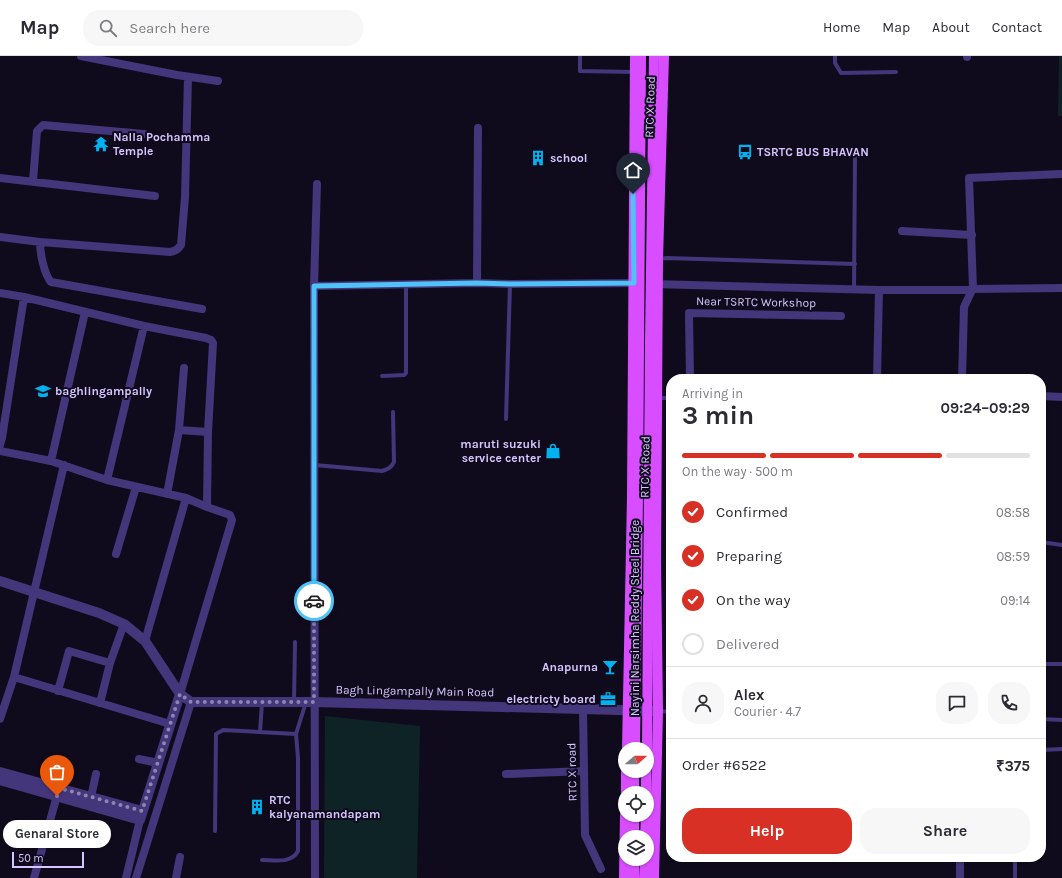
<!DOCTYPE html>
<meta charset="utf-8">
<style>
:root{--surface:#fff;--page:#f7f7f7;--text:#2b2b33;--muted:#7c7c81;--line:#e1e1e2;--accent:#d93025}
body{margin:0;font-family:Karla,sans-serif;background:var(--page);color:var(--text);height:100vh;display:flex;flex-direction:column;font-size:15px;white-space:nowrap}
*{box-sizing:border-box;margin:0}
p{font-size:13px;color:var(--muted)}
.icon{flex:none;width:22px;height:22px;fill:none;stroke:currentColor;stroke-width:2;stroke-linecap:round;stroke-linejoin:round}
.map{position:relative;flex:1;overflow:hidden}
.side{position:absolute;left:666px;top:318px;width:380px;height:488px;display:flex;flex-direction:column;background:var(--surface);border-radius:16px;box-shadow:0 1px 3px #0004}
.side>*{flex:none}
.needle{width:26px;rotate:70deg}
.tools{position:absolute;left:618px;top:686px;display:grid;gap:8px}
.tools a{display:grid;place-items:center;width:36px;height:36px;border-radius:50%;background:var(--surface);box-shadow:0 1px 3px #0004;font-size:20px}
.scale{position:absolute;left:12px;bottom:10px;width:72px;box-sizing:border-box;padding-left:4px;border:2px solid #d5c6ff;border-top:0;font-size:11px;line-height:14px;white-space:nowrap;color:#d5c6ff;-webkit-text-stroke:3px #100b1c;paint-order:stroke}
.pin{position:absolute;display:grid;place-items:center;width:34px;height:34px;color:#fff;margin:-41px -17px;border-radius:50% 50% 50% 0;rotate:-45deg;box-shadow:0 0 4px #0007}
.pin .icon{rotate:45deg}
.courier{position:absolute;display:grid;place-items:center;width:40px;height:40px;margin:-20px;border:3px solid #4fc3f7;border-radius:50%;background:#fff;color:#222;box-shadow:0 1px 5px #0007}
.bubble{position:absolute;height:28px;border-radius:14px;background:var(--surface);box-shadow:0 1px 3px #0004;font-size:13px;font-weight:700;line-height:28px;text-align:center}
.summary em{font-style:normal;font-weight:700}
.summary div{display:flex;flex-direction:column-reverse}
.summary{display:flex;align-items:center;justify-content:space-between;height:68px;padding:0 16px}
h1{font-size:26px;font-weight:700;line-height:30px}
.bar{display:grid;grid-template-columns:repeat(4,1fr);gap:6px 4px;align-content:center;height:48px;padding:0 16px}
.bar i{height:5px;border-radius:3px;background:var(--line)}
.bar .active{background:var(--accent)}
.bar p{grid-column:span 4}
.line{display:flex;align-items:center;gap:10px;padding:0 16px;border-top:1px solid var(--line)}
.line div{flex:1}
.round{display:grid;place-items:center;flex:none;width:42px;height:42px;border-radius:16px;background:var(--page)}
ol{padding:0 16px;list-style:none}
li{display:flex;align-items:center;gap:12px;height:44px}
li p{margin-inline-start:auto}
li .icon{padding:4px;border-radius:50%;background:var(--accent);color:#fff;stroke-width:4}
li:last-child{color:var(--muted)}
li i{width:22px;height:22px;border:2px solid var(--line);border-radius:50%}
.action{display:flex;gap:8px;margin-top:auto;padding:8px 16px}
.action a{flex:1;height:46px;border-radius:16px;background:var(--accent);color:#fff;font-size:16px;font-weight:700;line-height:46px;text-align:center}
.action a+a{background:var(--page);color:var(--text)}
header{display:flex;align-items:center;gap:24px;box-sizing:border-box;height:56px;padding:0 20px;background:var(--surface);border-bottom:1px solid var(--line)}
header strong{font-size:19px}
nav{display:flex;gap:22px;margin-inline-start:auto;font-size:14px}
.search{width:280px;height:36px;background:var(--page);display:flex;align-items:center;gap:10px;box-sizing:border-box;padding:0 14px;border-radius:16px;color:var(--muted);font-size:15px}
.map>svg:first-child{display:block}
.green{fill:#0e2325}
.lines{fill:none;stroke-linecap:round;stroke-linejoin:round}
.service{stroke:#43367b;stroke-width:4}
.minor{stroke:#43367b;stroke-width:8}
.tertiary{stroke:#43367b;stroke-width:10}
.primary{stroke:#d84dff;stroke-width:10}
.primary-bridge{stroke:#d84dff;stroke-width:10}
.done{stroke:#9085b0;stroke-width:4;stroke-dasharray:0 7.2}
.route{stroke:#4fc3f7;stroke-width:5}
.labels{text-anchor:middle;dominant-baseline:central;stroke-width:4;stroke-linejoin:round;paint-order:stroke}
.street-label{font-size:12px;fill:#d5c6ff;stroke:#100b1c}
.poi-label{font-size:12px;font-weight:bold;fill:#d5c6ff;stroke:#100b1c;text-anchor:start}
</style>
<header>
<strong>Map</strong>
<div class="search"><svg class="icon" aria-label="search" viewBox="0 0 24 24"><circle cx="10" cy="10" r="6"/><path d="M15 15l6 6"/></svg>Search here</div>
<nav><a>Home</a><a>Map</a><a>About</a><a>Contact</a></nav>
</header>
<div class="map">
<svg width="1062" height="822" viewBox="0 0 1062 822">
<rect width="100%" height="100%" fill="#100b1c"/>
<!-- green -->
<path class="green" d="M1059,0H1062V60H1058Z
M325,660L420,670L417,822H324Z"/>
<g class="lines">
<!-- service -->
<path class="service" d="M580,0V15L635,16
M835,0V7L841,17L896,16
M659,203L667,202L855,208
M854,233L855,100
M382,320L404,319L406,317V228
M658,342H671
M506,363L510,228
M315,409L382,415C388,413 391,412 394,406L393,356
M1041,486L1062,489
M1041,608H1062
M294,646L295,586
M658,655L671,656
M1041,663L1062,664
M260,676L262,647
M1041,694L1062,693
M215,775L216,678L223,674L296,678L306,646
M262,804C275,804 291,808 298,795V702L296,678
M1015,822V801"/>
<!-- minor -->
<path class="minor" d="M81,0L177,19L218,25
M967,0V1
M0,122L155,140
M33,125L37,75L43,69L144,78
M902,175L972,179
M0,181L40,186L170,196C176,195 178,193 181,189L185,141L188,21
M40,186C40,197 44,218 51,226L202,253
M477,227L478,72
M653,228L879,234L1062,232
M314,230L477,227L510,228L640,227
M0,237L24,241L144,270L206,282L211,284L213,287L208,376L207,451L230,459L232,464L180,638
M184,312L179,374L208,376
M690,323L689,257L841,260
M877,323L879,234
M962,323L964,251L973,232L969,122L1060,118
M1041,340L1062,341
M0,389L2,382L24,241
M0,395L51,405L107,424L186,442L207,451
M51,405L85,256
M107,424L144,270
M167,438L179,374
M116,498L136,431
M145,585L186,442
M14,621L170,668
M58,635L69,595L110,607
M100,647L110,607L124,568
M583,653L585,779L601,813
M0,663L14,621L64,409
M139,703L158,707
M506,718L584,715
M91,741L96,718
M960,801V822
M34,822L58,736
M126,822L140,764
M136,822L191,646
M176,822L180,801
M315,822L314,230L317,128"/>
<!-- tertiary -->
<path class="tertiary" d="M0,525L99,557L124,568L145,585L180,638L191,646H314L655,655
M0,716L142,755
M0,724L140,764L180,638"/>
<!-- primary -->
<path class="primary" d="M627,693L632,441L635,0
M626,737V715
M634,737V715
M646,737V715
M634,781V759
M645,781L646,759
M624,822L625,759
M634,822V803
M644,822L645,803
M654,822L658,655L656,505L658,203L664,0"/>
<!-- primary-bridge -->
<path class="primary-bridge" d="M635,693L638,440L641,0
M647,693L650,285L654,0"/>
</g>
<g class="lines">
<!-- done -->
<path class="done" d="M57,740L59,732L142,755L180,638L191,646H314V545"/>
<!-- route -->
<path class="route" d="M314,545V230L477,227L510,228L634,227L633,138"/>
</g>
<!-- icons -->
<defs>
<symbol id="temple-bare" viewBox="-9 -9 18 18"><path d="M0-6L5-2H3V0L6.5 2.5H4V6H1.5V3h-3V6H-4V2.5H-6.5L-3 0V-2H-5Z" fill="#00b3f0" stroke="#100b1c" stroke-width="2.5" paint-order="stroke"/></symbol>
<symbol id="bus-bare" viewBox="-9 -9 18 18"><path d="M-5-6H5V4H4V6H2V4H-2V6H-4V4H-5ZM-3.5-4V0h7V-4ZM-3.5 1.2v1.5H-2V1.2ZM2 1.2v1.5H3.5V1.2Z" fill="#00b3f0" stroke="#100b1c" stroke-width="2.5" paint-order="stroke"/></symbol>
<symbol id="building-bare" viewBox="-9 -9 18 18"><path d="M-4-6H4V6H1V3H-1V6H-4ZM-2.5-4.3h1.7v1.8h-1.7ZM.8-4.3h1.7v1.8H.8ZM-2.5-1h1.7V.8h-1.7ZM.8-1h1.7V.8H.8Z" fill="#00b3f0" stroke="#100b1c" stroke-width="2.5" paint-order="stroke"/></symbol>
<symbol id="school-bare" viewBox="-9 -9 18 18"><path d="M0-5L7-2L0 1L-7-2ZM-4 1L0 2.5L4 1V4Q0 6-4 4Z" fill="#00b3f0" stroke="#100b1c" stroke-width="2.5" paint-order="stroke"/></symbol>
<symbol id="shop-bare" viewBox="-9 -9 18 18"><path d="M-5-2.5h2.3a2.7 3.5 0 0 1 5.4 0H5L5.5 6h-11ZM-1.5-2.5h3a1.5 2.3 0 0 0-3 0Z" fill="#00b3f0" stroke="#100b1c" stroke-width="2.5" paint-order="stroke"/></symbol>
<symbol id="bar-bare" viewBox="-9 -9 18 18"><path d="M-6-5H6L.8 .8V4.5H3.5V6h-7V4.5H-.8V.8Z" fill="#00b3f0" stroke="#100b1c" stroke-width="2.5" paint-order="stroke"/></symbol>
<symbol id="office-bare" viewBox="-9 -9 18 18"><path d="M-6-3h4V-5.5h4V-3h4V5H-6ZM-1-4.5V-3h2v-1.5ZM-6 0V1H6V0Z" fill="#00b3f0" stroke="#100b1c" stroke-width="2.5" paint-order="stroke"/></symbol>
</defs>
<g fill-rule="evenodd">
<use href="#temple-bare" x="90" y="77" width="22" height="22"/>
<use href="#bus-bare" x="734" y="85" width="22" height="22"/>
<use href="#building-bare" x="527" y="91" width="22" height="22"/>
<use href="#school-bare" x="32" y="324" width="22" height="22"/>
<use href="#shop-bare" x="542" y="384" width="22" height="22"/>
<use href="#bar-bare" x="599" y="600" width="22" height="22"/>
<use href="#office-bare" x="597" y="632" width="22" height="22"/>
<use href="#building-bare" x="246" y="740" width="22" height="22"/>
</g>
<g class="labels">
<!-- street labels -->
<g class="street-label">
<text transform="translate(650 51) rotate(-88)">RTC X Road</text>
<text transform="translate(756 246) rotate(1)">Near TSRTC Workshop</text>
<text transform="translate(645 411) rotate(-89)">RTC X Road</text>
<text transform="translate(635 562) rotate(-90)">Nayini Narsimha Reddy Steel Bridge</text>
<text transform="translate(415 635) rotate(1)">Bagh Lingampally Main Road</text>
<text transform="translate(572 716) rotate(-91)">RTC X road</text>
</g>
<!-- poi labels -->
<g class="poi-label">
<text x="113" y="81">Nalla Pochamma<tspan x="113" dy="14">Temple</tspan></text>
<text x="757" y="96">TSRTC BUS BHAVAN</text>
<text x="550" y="102">school</text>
<text x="55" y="335">baghlingampally</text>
<text x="541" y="388" text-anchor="end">maruti suzuki<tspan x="541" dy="14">service center</tspan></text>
<text x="598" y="611" text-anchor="end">Anapurna</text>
<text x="596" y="643" text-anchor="end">electricty board</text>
<text x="269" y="744">RTC<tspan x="269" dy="14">kalyanamandapam</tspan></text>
</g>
</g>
</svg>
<div class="tools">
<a><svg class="needle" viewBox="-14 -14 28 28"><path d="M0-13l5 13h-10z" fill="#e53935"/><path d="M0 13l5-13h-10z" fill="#7c7c81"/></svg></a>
<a><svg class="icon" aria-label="locate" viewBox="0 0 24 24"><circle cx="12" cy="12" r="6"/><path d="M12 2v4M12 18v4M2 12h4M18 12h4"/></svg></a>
<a><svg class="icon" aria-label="layers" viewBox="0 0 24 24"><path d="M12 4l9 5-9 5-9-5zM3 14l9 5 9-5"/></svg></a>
</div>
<div class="scale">50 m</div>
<div class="pin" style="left:57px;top:740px;background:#ea580c"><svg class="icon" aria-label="bag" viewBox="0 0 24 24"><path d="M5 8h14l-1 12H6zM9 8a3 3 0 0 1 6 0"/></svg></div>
<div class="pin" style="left:633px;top:138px;background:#1f2937"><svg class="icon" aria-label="home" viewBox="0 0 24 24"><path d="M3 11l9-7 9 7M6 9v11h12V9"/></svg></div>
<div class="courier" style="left:314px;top:545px"><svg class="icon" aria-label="car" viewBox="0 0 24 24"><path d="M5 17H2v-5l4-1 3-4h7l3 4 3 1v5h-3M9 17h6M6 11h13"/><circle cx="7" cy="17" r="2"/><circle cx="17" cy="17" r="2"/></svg></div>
<div class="bubble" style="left:3px;top:764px;width:108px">Genaral Store</div>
<section class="side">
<div class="summary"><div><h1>3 min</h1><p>Arriving in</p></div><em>09:24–09:29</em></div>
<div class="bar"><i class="active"></i><i class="active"></i><i class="active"></i><i></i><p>On the way · 500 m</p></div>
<ol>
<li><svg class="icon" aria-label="check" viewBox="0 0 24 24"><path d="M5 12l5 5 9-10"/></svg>Confirmed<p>08:58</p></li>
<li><svg class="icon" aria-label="check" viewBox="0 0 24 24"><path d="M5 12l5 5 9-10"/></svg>Preparing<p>08:59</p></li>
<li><svg class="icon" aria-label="check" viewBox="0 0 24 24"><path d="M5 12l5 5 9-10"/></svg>On the way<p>09:14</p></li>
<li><i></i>Delivered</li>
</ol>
<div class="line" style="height:72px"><a class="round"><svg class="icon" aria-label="person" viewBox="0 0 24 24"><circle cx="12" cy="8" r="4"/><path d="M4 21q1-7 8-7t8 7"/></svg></a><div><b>Alex</b><p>Courier · 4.7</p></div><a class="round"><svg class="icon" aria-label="chat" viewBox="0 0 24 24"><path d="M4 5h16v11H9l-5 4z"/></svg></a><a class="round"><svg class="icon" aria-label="phone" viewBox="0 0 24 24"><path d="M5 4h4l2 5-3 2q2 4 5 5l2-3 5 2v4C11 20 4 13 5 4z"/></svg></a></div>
<div class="line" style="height:52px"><div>Order #6522</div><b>₹375</b></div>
<div class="action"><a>Help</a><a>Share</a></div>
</section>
</div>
